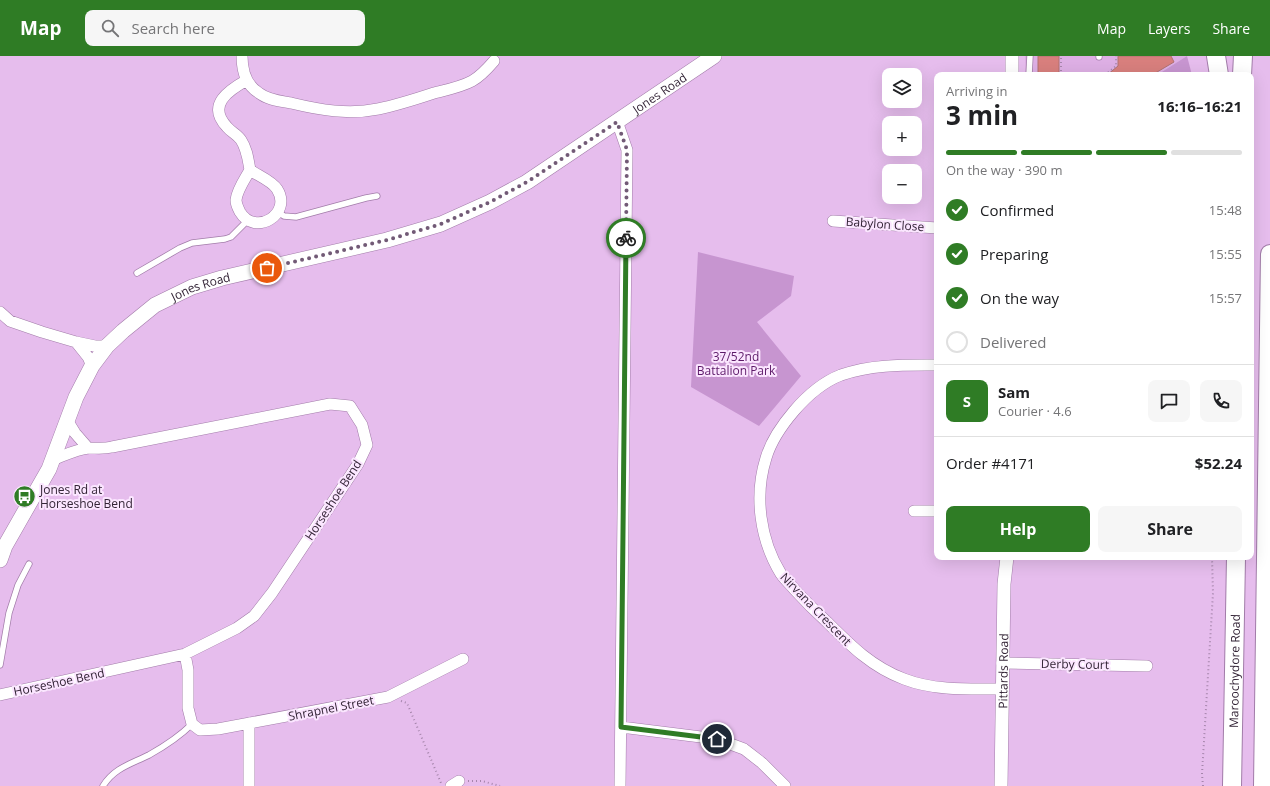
<!DOCTYPE html>
<meta charset="utf-8">
<style>
:root{--surface:#fff;--page:#f6f6f6;--text:#202124;--muted:#757577;--line:#e0e0e0;--accent:#2f7c25}
body{margin:0;font-family:"Open Sans",sans-serif;background:var(--page);color:var(--text);height:100vh;display:flex;flex-direction:column;font-size:15px;white-space:nowrap}
*{box-sizing:border-box;margin:0}
p{font-size:13px;color:var(--muted)}
.icon{flex:none;width:22px;height:22px;fill:none;stroke:currentColor;stroke-width:2;stroke-linecap:round;stroke-linejoin:round}
.map{position:relative;flex:1;overflow:hidden}
.drawer{position:absolute;left:934px;top:16px;width:320px;height:488px;display:flex;flex-direction:column;background:var(--surface);border-radius:8px;box-shadow:0 4px 16px #0002}
.drawer>*{flex:none}
.buttons{position:absolute;left:882px;top:12px;display:grid;gap:8px}
.buttons a{display:grid;place-items:center;width:40px;height:40px;border-radius:8px;background:var(--surface);box-shadow:0 4px 16px #0002;font-size:20px}
.pin{position:absolute;display:grid;place-items:center;width:34px;height:34px;color:#fff;margin:-17px;border:2px solid #fff;border-radius:50%;box-shadow:0 1px 4px #0007}
.courier{position:absolute;display:grid;place-items:center;width:40px;height:40px;margin:-20px;border:3px solid #2f7c25;border-radius:50%;background:#fff;color:#222;box-shadow:0 1px 5px #0007}
.headline em{font-style:normal;font-weight:700}
.headline div{display:flex;flex-direction:column-reverse}
.headline{display:flex;align-items:center;justify-content:space-between;height:68px;padding:0 12px}
h1{font-size:26px;font-weight:700;line-height:30px}
.bar{display:grid;grid-template-columns:repeat(4,1fr);gap:6px 4px;align-content:center;height:48px;padding:0 12px}
.bar i{height:5px;border-radius:3px;background:var(--line)}
.bar .selected{background:var(--accent)}
.bar p{grid-column:span 4}
.line{display:flex;align-items:center;gap:10px;padding:0 12px;border-top:1px solid var(--line)}
.line div{flex:1}
.round{display:grid;place-items:center;flex:none;width:42px;height:42px;border-radius:8px;background:var(--page)}
ol{padding:0 12px;list-style:none}
li{display:flex;align-items:center;gap:12px;height:44px}
li p{margin-inline-start:auto}
li .icon{padding:4px;border-radius:50%;background:var(--accent);color:#fff;stroke-width:4}
li:last-child{color:var(--muted)}
li i{width:22px;height:22px;border:2px solid var(--line);border-radius:50%}
.primary-button{display:flex;gap:8px;margin-top:auto;padding:8px 12px}
.primary-button a{flex:1;height:46px;border-radius:8px;background:var(--accent);color:#fff;font-size:16px;font-weight:700;line-height:46px;text-align:center}
.primary-button a+a{background:var(--page);color:var(--text)}
header{display:flex;align-items:center;gap:24px;box-sizing:border-box;height:56px;padding:0 20px;background:var(--accent);color:#fff}
header strong{font-size:19px}
nav{display:flex;gap:22px;margin-inline-start:auto;font-size:14px}
.search{width:280px;height:36px;background:var(--page);display:flex;align-items:center;gap:10px;box-sizing:border-box;padding:0 14px;border-radius:8px;color:var(--muted);font-size:15px}
.map>svg:first-child{display:block}
.built{fill:#ddafe4}
.green{fill:#c795d0}
.building{fill:#d87f7d;stroke:#b07270}
.lines{fill:none;stroke-linecap:round;stroke-linejoin:round}
.service-casing{stroke:#a27ca9;stroke-width:7}
.minor-casing{stroke:#a27ca9;stroke-width:12}
.tertiary-casing{stroke:#a27ca9;stroke-width:14}
.secondary-casing{stroke:#a27ca9;stroke-width:16}
.trunk-casing{stroke:#a27ca9;stroke-width:20}
.path{stroke:#a686ac;stroke-width:2;stroke-dasharray:1 3;stroke-linecap:butt}
.service{stroke:#fff;stroke-width:5.5}
.minor{stroke:#fff;stroke-width:11}
.tertiary{stroke:#fff;stroke-width:13}
.secondary{stroke:#fff;stroke-width:15}
.trunk{stroke:#fff;stroke-width:18}
.done{stroke:#725a76;stroke-width:4;stroke-dasharray:0 7.2}
.route{stroke:#2f7c25;stroke-width:5}
.labels{text-anchor:middle;dominant-baseline:central;stroke-width:4;stroke-linejoin:round;paint-order:stroke}
.street-label{font-size:12px;fill:#332436;stroke:#fbe6ff}
.park-label{font-size:12px;fill:#5c1968;stroke:#fbe6ff}
.poi-label{font-size:12px;fill:#332436;stroke:#fbe6ff;text-anchor:start}
</style>
<header>
<strong>Map</strong>
<div class="search"><svg class="icon" aria-label="search" viewBox="0 0 24 24"><circle cx="10" cy="10" r="6"/><path d="M15 15l6 6"/></svg>Search here</div>
<nav><a>Map</a><a>Layers</a><a>Share</a></nav>
</header>
<div class="map">
<svg width="1270" height="730" viewBox="0 0 1270 730">
<rect width="100%" height="100%" fill="#e6bded"/>
<!-- built -->
<path class="built" d="M1025,0H1187L1157,19H1025Z"/>
<!-- green -->
<path class="green" d="M1187,0L1192,19H1157Z
M698,196L794,220L791,240L757,266L801,320L759,370L691,331Z"/>
<!-- building -->
<path class="building" d="M1038,0H1059V19H1038Z
M1118,0H1171L1174,6L1152,19H1107L1118,10Z"/>
<g class="lines">
<defs>
<path id="service" d="M1099,1V0
M1029,19L1030,0
M278,156L284,160L296,161L366,142L377,140
M137,217L180,192L192,187L225,183L231,181L248,164
M0,609L9,557L18,529L29,508
M103,730C114,712 131,708 149,699C165,690 179,681 192,668"/>
<path id="minor" d="M242,0C242,14 246,29 259,37C268,44 280,45 291,47C320,54 348,59 378,53C397,49 416,43 434,37C446,34 461,31 472,25C481,20 488,12 494,5
M247,24C229,34 206,49 227,71C231,76 237,78 241,84C247,93 248,103 250,114
M617,65L627,94L620,730
M250,114C257,119 272,125 277,133C293,158 255,181 240,156C238,152 236,149 236,144C237,134 245,123 250,114Z
M833,165L937,172
M0,256L10,265L42,276L76,286L95,290H107
M76,286L88,301L92,310
M937,309C905,309 872,308 841,319C823,326 806,341 794,355C782,369 771,385 766,402C754,440 760,484 781,518C785,524 791,529 795,534C805,545 816,556 827,566C851,590 872,611 904,623C935,635 970,633 1003,633
M67,364L75,377L88,392
M914,455H937
M185,598L188,614V652L192,668L200,674L218,673L388,641L463,603
M1002,607L1147,610
M0,639L185,598L237,572L254,560L272,537L358,408L367,389L362,369L350,350L330,348L112,391C104,393 97,392 89,392C77,393 63,400 52,404
M249,667V730
M621,671L717,683L744,693L762,707L785,730
M451,730L459,725"/>
<g id="tertiary">
<path d="M1012,19V0"/>
<path id="s1" d="M1001,730L1004,528L1007,501"/>
</g>
<g id="secondary">
<path id="s2" d="M0,504L5,490L49,413L76,341L92,310L107,290L123,275L155,249L192,231L222,222L387,184L441,168L490,146L527,126L714,0"/>
</g>
<g id="trunk">
<path d="M1216,0L1219,19"/>
<path d="M1242,19L1243,0"/>
<path id="s3" d="M1232,730L1236,501"/>
<path d="M1263,730L1270,198"/>
</g>
</defs>
<!-- service casing -->
<use href="#service" class="service-casing"/>
<!-- minor casing -->
<use href="#minor" class="minor-casing"/>
<!-- tertiary casing -->
<use href="#tertiary" class="tertiary-casing"/>
<!-- secondary casing -->
<use href="#secondary" class="secondary-casing"/>
<!-- trunk casing -->
<use href="#trunk" class="trunk-casing"/>
<!-- path -->
<path class="path" d="M1061,19V0
M1105,19L1116,10V0
M401,645L407,647L441,727
M468,725H482L500,730
M1203,730L1202,718L1213,537L1212,501"/>
<!-- service -->
<use href="#service" class="service"/>
<!-- minor -->
<use href="#minor" class="minor"/>
<!-- tertiary -->
<use href="#tertiary" class="tertiary"/>
<!-- secondary -->
<use href="#secondary" class="secondary"/>
<!-- trunk -->
<use href="#trunk" class="trunk"/>
</g>
<g class="lines">
<!-- done -->
<path class="done" d="M267,212L387,184L441,168L490,146L527,126L617,66L627,94L626,182"/>
<!-- route -->
<path class="route" d="M626,182L621,671L717,683"/>
</g>
<!-- icons -->
<defs>
<symbol id="bus-disc" viewBox="-11 -11 22 22"><circle r="9.5" fill="#2f7c25" stroke="#fbe6ff"/><path d="M-5-6H5V4H4V6H2V4H-2V6H-4V4H-5ZM-3.5-4V0h7V-4ZM-3.5 1.2v1.5H-2V1.2ZM2 1.2v1.5H3.5V1.2Z" fill="#fff"/></symbol>
</defs>
<g fill-rule="evenodd">
<use href="#bus-disc" x="12" y="428" width="25" height="25"/>
</g>
<g class="labels">
<!-- street labels -->
<g class="street-label">
<text stroke="none"><textPath href="#s2" startOffset="857">Jones Road</textPath></text>
<text transform="translate(885 168) rotate(4)">Babylon Close</text>
<text stroke="none"><textPath href="#s2" startOffset="353">Jones Road</textPath></text>
<text transform="translate(333 444) rotate(-57)">Horseshoe Bend</text>
<text transform="translate(816 553) rotate(46)">Nirvana Crescent</text>
<text transform="translate(1075 608) rotate(1)">Derby Court</text>
<text stroke="none"><textPath href="#s1" startOffset="115">Pittards Road</textPath></text>
<text stroke="none"><textPath href="#s3" startOffset="115">Maroochydore Road</textPath></text>
<text transform="translate(59 626) rotate(-12)">Horseshoe Bend</text>
<text transform="translate(331 652) rotate(-11)">Shrapnel Street</text>
</g>
<!-- park labels -->
<g class="park-label">
<text x="736" y="300">37/52nd<tspan x="736" dy="14">Battalion Park</tspan></text>
</g>
<!-- poi labels -->
<g class="poi-label">
<text x="40" y="433">Jones Rd at<tspan x="40" dy="14">Horseshoe Bend</tspan></text>
</g>
</g>
</svg>
<div class="buttons">
<a><svg class="icon" aria-label="layers" viewBox="0 0 24 24"><path d="M12 4l9 5-9 5-9-5zM3 14l9 5 9-5"/></svg></a>
<a>+</a>
<a>−</a>
</div>
<div class="pin" style="left:267px;top:212px;background:#ea580c"><svg class="icon" aria-label="bag" viewBox="0 0 24 24"><path d="M5 8h14l-1 12H6zM9 8a3 3 0 0 1 6 0"/></svg></div>
<div class="pin" style="left:717px;top:683px;background:#1f2937"><svg class="icon" aria-label="home" viewBox="0 0 24 24"><path d="M3 11l9-7 9 7M6 9v11h12V9"/></svg></div>
<div class="courier" style="left:626px;top:182px"><svg class="icon" aria-label="bike" viewBox="0 0 24 24"><circle cx="6" cy="16" r="4"/><circle cx="18" cy="16" r="4"/><path d="M6 16l4-8h5l3 8M10 8l3 8H6M13 5h3"/></svg></div>
<section class="drawer">
<div class="headline"><div><h1>3 min</h1><p>Arriving in</p></div><em>16:16–16:21</em></div>
<div class="bar"><i class="selected"></i><i class="selected"></i><i class="selected"></i><i></i><p>On the way · 390 m</p></div>
<ol>
<li><svg class="icon" aria-label="check" viewBox="0 0 24 24"><path d="M5 12l5 5 9-10"/></svg>Confirmed<p>15:48</p></li>
<li><svg class="icon" aria-label="check" viewBox="0 0 24 24"><path d="M5 12l5 5 9-10"/></svg>Preparing<p>15:55</p></li>
<li><svg class="icon" aria-label="check" viewBox="0 0 24 24"><path d="M5 12l5 5 9-10"/></svg>On the way<p>15:57</p></li>
<li><i></i>Delivered</li>
</ol>
<div class="line" style="height:72px"><b class="round" style="background:var(--accent);color:#fff">S</b><div><b>Sam</b><p>Courier · 4.6</p></div><a class="round"><svg class="icon" aria-label="chat" viewBox="0 0 24 24"><path d="M4 5h16v11H9l-5 4z"/></svg></a><a class="round"><svg class="icon" aria-label="phone" viewBox="0 0 24 24"><path d="M5 4h4l2 5-3 2q2 4 5 5l2-3 5 2v4C11 20 4 13 5 4z"/></svg></a></div>
<div class="line" style="height:52px"><div>Order #4171</div><b>$52.24</b></div>
<div class="primary-button"><a>Help</a><a>Share</a></div>
</section>
</div>
